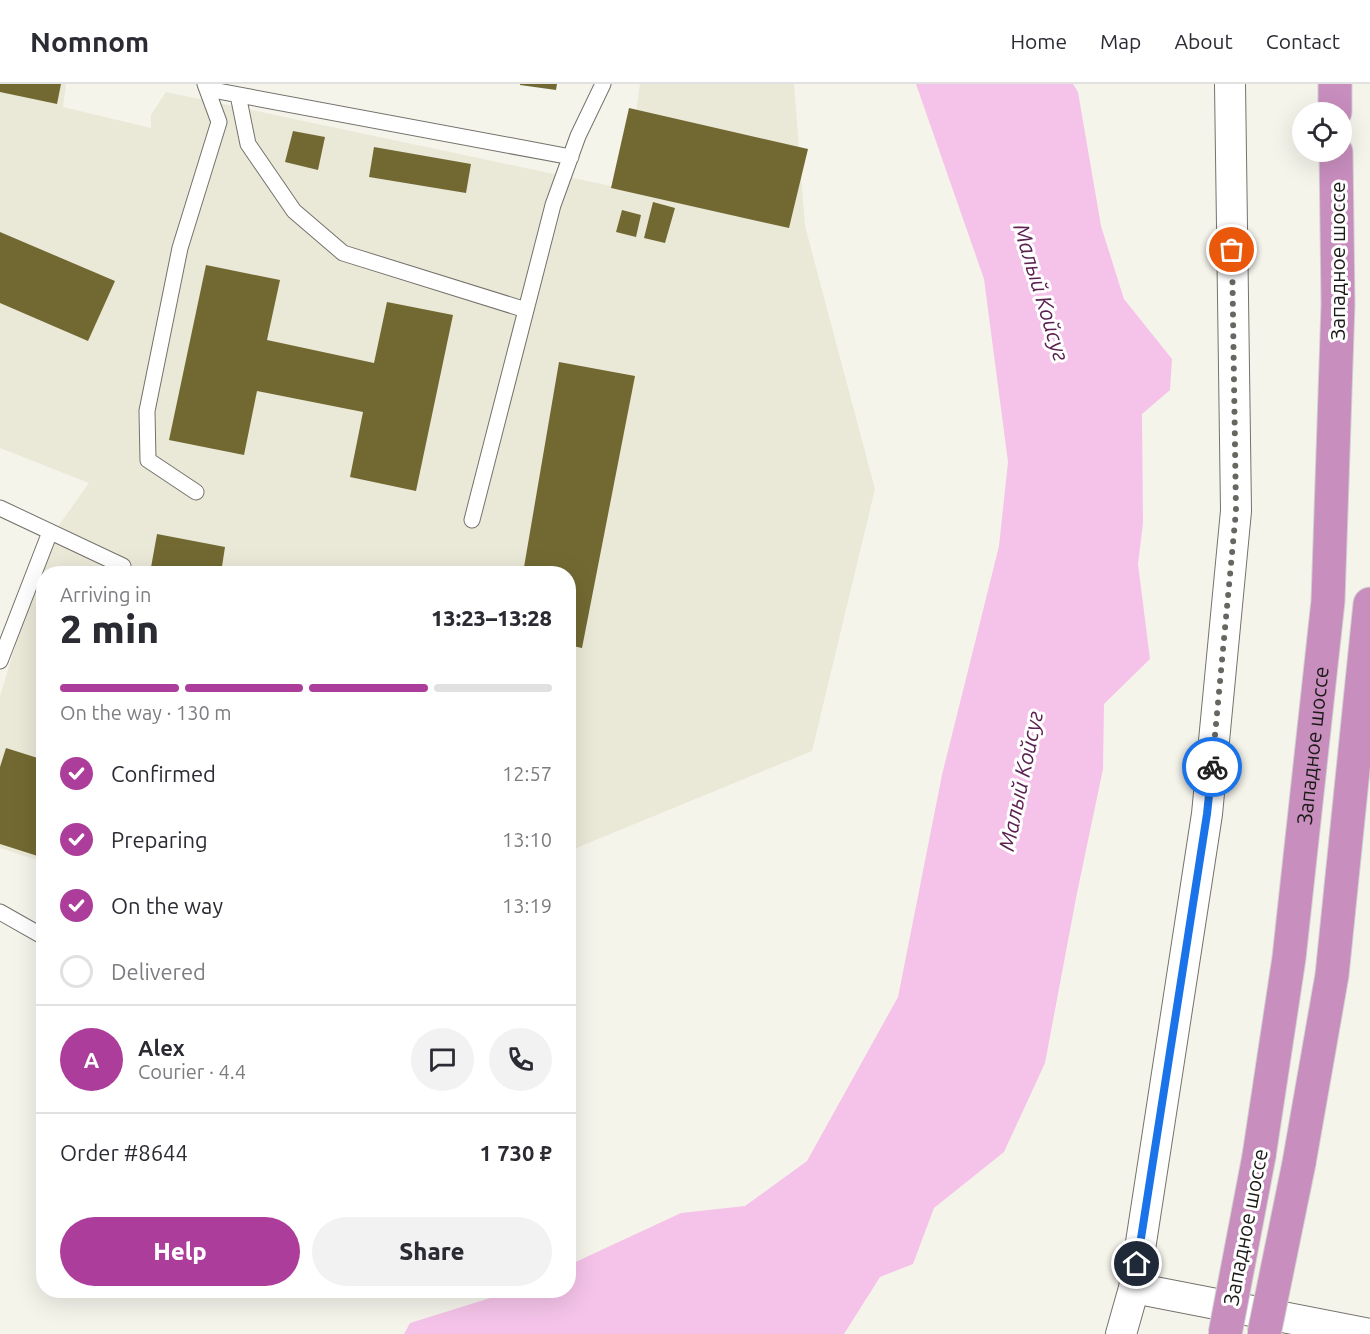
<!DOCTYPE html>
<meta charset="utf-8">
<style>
:root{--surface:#fff;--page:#f2f2f3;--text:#2b2b33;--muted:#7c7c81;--line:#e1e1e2;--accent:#ac3d9b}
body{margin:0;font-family:Ubuntu,sans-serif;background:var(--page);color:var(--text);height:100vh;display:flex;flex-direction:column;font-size:22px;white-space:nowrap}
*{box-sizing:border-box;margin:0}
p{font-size:20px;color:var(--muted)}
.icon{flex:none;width:33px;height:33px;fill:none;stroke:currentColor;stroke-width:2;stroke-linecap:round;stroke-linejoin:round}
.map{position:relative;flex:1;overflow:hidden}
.side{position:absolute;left:36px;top:482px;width:540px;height:732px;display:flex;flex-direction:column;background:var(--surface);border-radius:24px;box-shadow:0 6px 24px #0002}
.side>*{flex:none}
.controls{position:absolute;left:1292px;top:18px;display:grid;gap:12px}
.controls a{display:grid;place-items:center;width:60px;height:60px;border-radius:50%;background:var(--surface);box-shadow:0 6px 24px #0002;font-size:30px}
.pin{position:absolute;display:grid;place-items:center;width:51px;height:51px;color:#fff;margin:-26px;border:3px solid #fff;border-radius:50%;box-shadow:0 2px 6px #0007}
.courier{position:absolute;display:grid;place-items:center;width:60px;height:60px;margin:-30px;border:4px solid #1a73e8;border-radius:50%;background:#fff;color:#222;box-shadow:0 2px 8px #0007}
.summary em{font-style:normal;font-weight:800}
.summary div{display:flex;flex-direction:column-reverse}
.summary{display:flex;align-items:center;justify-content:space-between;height:102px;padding:0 24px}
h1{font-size:39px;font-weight:800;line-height:45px}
.bar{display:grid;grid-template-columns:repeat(4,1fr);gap:9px 6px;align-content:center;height:72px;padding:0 24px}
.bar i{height:8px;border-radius:4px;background:var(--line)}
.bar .selected{background:var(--accent)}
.bar p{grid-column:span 4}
.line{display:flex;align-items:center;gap:15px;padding:0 24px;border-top:2px solid var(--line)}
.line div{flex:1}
.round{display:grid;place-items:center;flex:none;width:63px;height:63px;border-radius:32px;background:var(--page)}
ol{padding:0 24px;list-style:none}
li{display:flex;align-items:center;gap:18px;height:66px}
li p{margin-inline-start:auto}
li .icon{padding:6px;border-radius:50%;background:var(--accent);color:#fff;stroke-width:4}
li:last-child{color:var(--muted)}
li i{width:33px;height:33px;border:3px solid var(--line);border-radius:50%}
.primary-button{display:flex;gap:12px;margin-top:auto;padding:12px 24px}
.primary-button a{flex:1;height:69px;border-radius:36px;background:var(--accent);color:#fff;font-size:24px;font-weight:800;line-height:69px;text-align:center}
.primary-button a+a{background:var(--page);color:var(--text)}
header{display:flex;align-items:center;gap:36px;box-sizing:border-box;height:84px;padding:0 30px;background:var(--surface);border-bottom:2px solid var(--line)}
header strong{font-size:28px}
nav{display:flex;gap:33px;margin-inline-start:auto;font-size:21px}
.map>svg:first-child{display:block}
.built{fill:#eae8d7}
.water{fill:#f5c3e9}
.building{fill:#726932}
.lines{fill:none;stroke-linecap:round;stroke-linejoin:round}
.service-casing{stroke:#74726b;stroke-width:17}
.minor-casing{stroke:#74726b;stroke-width:32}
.trunk-casing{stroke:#d1d1d1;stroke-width:35}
.service{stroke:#fff;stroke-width:15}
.minor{stroke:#fff;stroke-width:30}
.trunk{stroke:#c88ebe;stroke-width:33}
.trunk-bridge-casing{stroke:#d1d1d1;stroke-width:35;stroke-linecap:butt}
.trunk-bridge{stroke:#c88ebe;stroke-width:33}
.done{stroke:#676661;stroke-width:6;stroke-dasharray:0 10.8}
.route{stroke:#1a73e8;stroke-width:8}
.labels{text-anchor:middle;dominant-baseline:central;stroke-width:6;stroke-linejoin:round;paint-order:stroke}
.street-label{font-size:21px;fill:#1b1a17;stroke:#fff}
.water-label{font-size:22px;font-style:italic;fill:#5b2151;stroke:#fff}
</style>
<header>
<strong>Nomnom</strong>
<nav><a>Home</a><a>Map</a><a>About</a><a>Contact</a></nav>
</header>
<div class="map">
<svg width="1370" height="1250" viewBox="0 0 1370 1250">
<rect width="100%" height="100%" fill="#f5f4eb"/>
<!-- built -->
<path class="built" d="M0,0H66L63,23L151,44V31L166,8L625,105L640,0H794L805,142L875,405L812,667L569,767L568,489H44L43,778L0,764V612L47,458L89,399L0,364Z"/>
<!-- water -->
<path class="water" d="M916,0H1073L1078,8L1101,142L1124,215L1172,275L1170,306L1142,330L1143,439L1138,480L1150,575L1104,620L1103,685L1077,809L1045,979L1004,1068L934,1124L913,1180L880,1193L844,1250H404L410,1239L503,1210L513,1206H568L569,1181L681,1129L745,1122L807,1077L898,913L942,691L999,462L1008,378L984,195Z"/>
<!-- building -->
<path class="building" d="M0,0H61L57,20L0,8Z
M520,0H557L556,6L520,1Z
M629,24L808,65L789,144L611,104Z
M293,47L325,53L318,86L285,78Z
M374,63L471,80L466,109L369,93Z
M653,118L675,124L665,159L644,154Z
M622,126L641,131L636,153L616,148Z
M0,148L115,197L88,257L0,219Z
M206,181L280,196L267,256L374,279L387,218L453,231L416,407L350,393L363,328L257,307L244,371L169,356Z
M559,278L635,292L582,564L568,561V489H523Z
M157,450L225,463L221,489H150Z
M6,664L44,676V774L0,760V683Z"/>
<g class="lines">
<defs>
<path id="service" d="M207,5L571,73
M238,11L248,60L294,127L343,169L526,226
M196,408L148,376L147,327L180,164L219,38L205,0
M0,424L123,482
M472,436L553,121L578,52L603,0
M0,577L50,448
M0,828L44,853"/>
<path id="minor" d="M1230,0L1236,427L1207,730L1134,1204L1370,1250
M1121,1250L1134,1204"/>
<g id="trunk">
<path d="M1335,0V28"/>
<path id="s1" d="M1259,1072L1289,874L1328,517L1338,220L1336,68"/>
<path d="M1299,1079L1332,891L1370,520"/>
</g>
</defs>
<!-- service casing -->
<use href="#service" class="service-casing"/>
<!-- minor casing -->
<use href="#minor" class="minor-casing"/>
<!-- trunk casing -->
<use href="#trunk" class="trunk-casing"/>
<!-- service -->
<use href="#service" class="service"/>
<!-- minor -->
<use href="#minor" class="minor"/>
<!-- trunk -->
<use href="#trunk" class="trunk"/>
<defs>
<path id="trunk-bridge" d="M1225,1250L1259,1072
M1264,1250L1299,1079"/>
</defs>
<!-- trunk-bridge casing -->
<use href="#trunk-bridge" class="trunk-bridge-casing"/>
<!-- trunk-bridge -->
<use href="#trunk-bridge" class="trunk-bridge"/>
</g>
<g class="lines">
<!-- done -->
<path class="done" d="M1212,683L1236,427L1232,166"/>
<!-- route -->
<path class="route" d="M1137,1180L1207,730L1212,683"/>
</g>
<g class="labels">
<!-- street labels -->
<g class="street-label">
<text transform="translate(1337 177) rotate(-90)">Западное шоссе</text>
<text stroke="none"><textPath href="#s1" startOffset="414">Западное шоссе</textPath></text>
<text transform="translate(1245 1143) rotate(-79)">Западное шоссе</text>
</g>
<!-- water labels -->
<g class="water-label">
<text transform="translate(1042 208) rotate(73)">Малый Койсуг</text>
<text transform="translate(1020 697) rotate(-78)">Малый Койсуг</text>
</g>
</g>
</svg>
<div class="controls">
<a><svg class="icon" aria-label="locate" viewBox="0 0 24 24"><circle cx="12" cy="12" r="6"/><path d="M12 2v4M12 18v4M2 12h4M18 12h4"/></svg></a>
</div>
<div class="pin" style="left:1232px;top:166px;background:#ea580c"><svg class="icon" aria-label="bag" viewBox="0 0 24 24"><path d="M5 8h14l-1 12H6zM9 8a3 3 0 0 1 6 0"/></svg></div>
<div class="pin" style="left:1137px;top:1180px;background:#1f2937"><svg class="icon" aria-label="home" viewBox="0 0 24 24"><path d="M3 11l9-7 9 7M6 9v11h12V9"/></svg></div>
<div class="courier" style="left:1212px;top:683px"><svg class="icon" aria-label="bike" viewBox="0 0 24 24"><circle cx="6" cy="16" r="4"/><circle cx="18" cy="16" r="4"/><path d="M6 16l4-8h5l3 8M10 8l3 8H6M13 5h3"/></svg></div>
<section class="side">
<div class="summary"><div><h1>2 min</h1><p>Arriving in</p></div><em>13:23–13:28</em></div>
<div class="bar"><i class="selected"></i><i class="selected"></i><i class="selected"></i><i></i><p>On the way · 130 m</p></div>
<ol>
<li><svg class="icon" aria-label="check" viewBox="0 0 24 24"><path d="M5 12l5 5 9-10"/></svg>Confirmed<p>12:57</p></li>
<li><svg class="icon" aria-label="check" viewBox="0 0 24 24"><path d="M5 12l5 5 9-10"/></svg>Preparing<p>13:10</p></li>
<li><svg class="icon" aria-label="check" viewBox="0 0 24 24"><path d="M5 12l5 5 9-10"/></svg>On the way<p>13:19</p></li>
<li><i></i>Delivered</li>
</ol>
<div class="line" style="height:108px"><b class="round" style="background:var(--accent);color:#fff">A</b><div><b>Alex</b><p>Courier · 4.4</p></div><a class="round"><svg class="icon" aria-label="chat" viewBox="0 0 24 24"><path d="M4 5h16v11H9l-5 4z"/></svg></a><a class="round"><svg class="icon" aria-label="phone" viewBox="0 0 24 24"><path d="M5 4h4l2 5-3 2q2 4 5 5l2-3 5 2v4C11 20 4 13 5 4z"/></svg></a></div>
<div class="line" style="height:78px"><div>Order #8644</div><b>1 730 ₽</b></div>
<div class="primary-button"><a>Help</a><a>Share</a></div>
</section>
</div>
